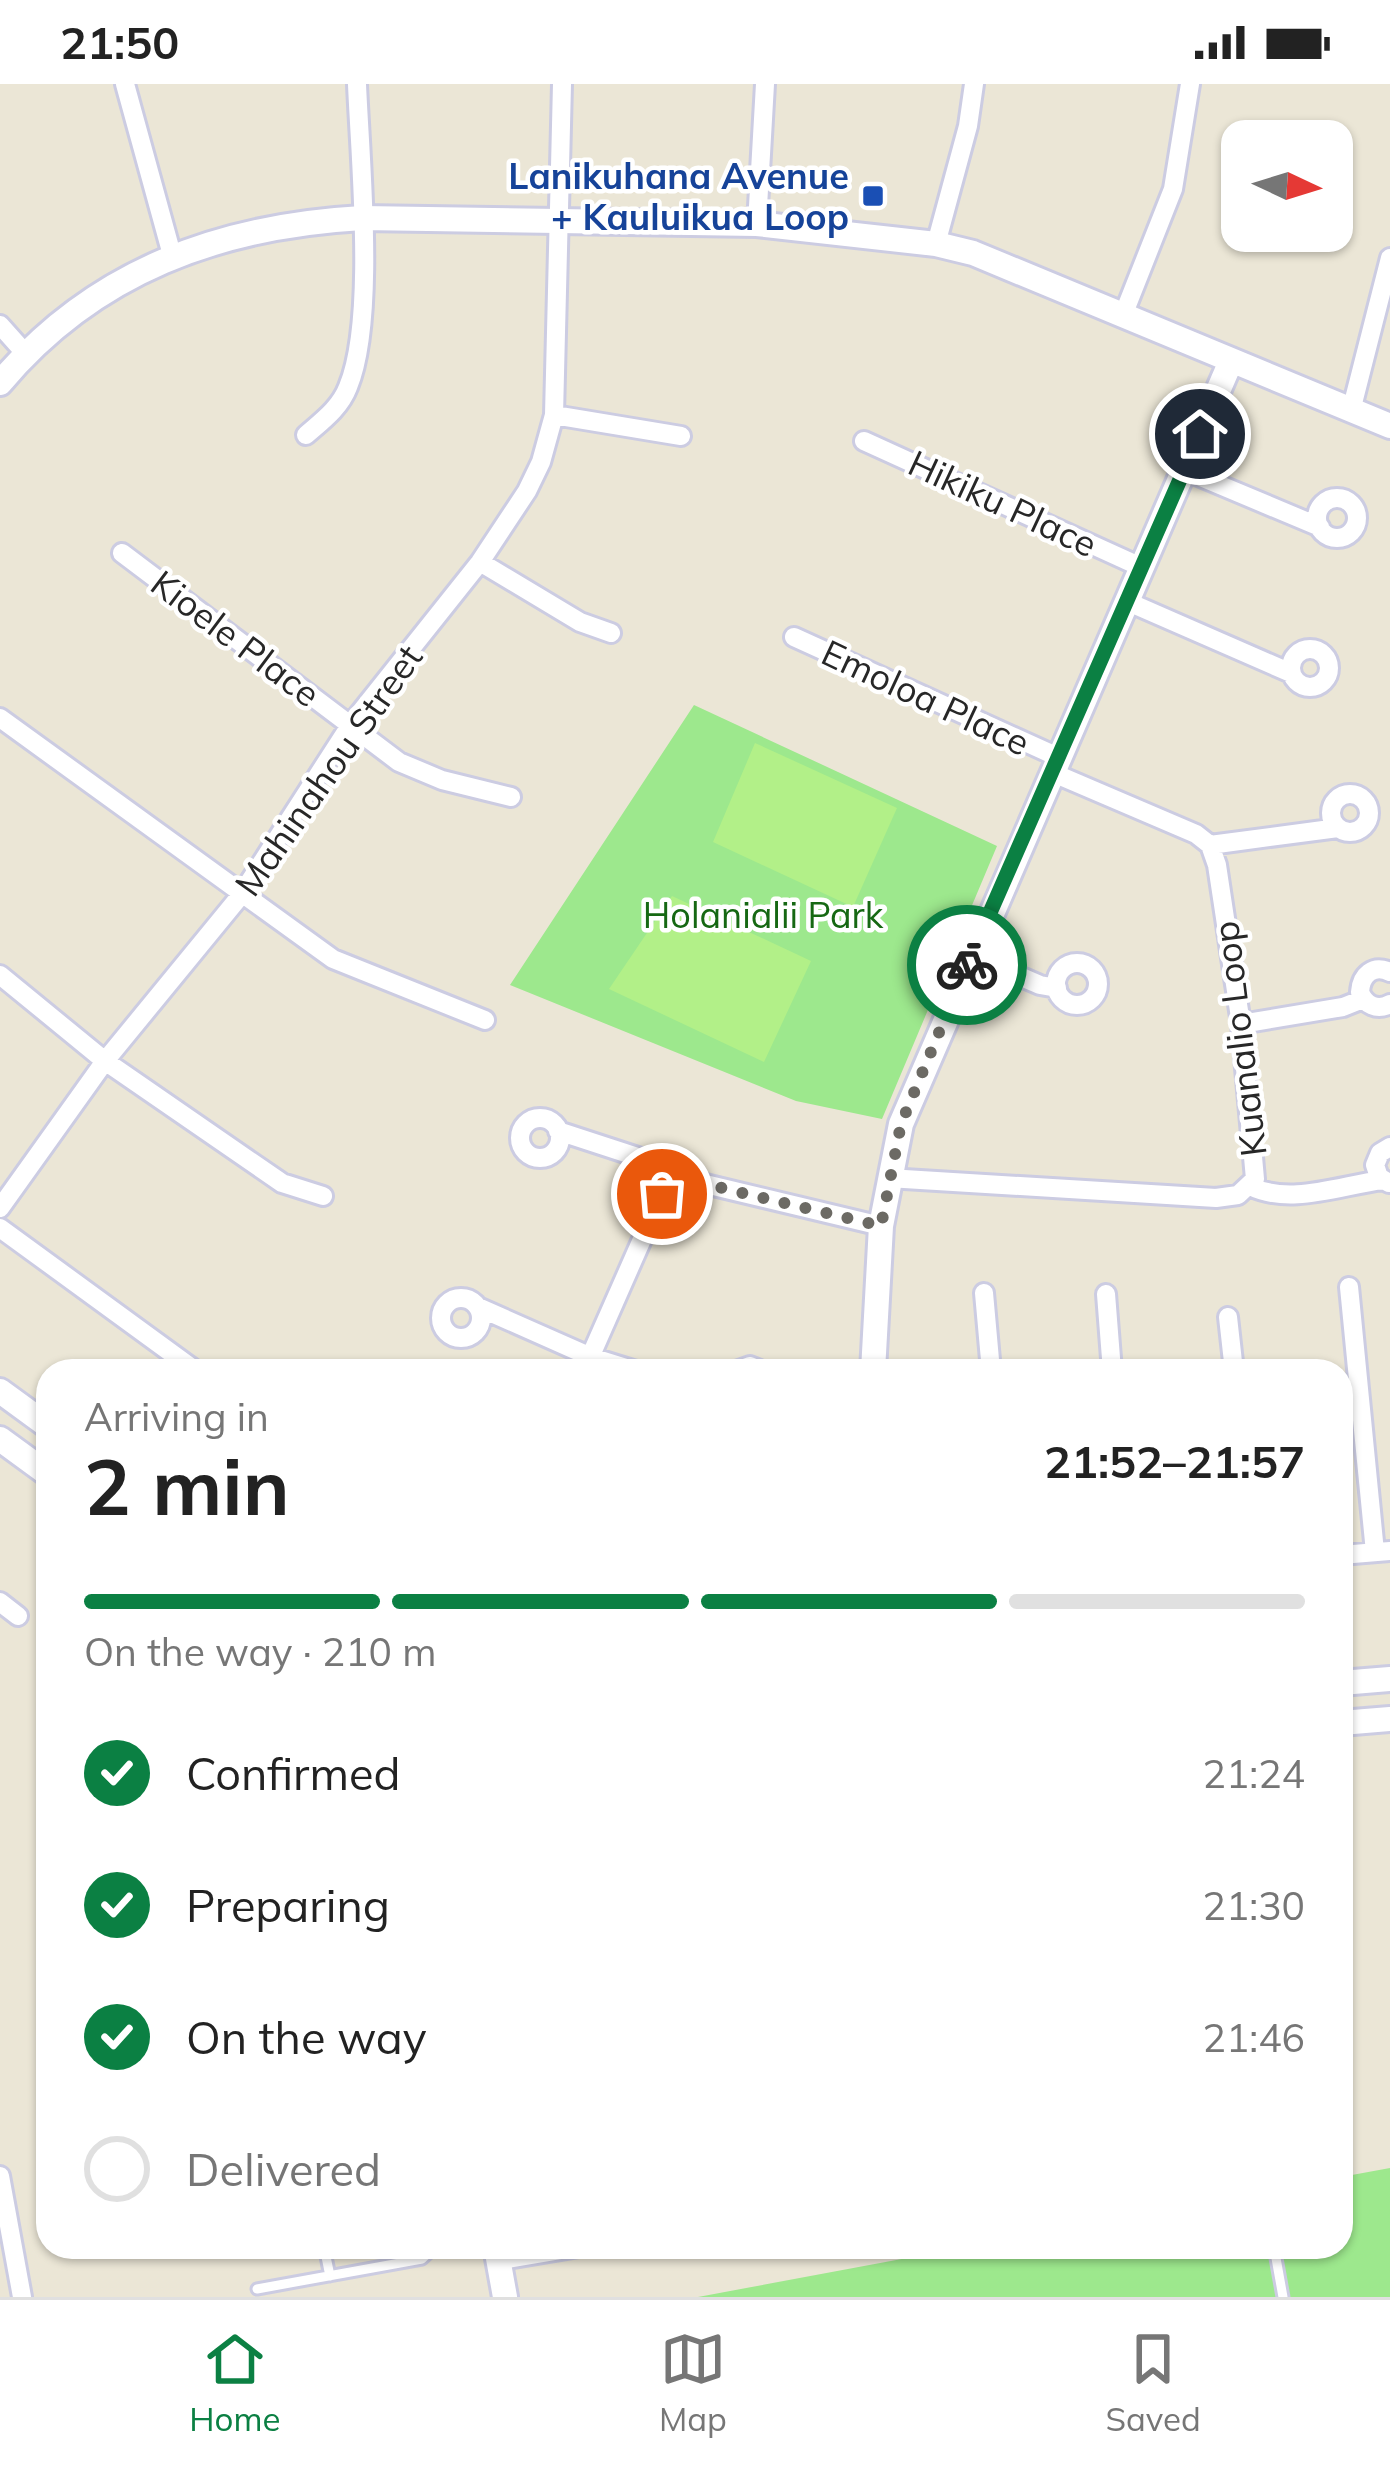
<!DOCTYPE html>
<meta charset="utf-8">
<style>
:root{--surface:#fff;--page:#f6f6f6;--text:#222;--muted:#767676;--line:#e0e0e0;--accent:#0b8043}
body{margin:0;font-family:Mulish,sans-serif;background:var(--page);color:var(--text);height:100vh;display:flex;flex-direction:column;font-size:45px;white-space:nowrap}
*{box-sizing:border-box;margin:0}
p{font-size:39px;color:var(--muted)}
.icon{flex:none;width:66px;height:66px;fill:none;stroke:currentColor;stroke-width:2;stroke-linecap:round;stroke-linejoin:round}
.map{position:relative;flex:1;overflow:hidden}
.drawer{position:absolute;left:36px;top:1275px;width:1317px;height:900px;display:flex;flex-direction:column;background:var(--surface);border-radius:36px;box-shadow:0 3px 9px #0004}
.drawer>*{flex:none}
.needle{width:78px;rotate:94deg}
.fabs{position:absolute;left:1221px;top:36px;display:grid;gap:24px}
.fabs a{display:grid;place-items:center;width:132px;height:132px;border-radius:24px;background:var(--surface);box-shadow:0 3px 9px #0004;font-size:60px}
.pin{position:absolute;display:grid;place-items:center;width:102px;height:102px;color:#fff;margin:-51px;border:6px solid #fff;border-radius:50%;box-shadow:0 3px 12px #0007}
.courier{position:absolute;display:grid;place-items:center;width:120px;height:120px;margin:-60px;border:9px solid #0b8043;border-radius:50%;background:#fff;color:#222;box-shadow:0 3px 15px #0007}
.overview em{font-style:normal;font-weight:700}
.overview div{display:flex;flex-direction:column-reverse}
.overview{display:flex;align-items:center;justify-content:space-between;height:204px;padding:0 48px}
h1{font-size:78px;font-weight:700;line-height:90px}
.bar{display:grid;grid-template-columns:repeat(4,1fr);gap:18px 12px;align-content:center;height:144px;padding:0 48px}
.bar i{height:15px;border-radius:9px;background:var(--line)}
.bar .active{background:var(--accent)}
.bar p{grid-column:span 4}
ol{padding:0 48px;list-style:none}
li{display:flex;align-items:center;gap:36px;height:132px}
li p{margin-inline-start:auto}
li .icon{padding:12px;border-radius:50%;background:var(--accent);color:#fff;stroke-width:4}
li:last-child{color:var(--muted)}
li i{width:66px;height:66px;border:6px solid var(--line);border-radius:50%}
.status{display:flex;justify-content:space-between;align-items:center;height:84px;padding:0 60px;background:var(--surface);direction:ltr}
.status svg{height:33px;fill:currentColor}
.tabs{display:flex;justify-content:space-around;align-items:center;height:168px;border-top:3px solid var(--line);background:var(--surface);font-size:33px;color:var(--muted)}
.tabs a{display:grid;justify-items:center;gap:6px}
.tabs .active{color:var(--accent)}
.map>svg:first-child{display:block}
.green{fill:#9de88d}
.pitch{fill:#b2f088}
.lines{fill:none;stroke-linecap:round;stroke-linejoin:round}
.service-casing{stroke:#cccce2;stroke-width:15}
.minor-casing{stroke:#cccce2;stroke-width:24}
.tertiary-casing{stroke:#cccce2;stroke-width:30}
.service{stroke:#fff;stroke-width:9}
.minor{stroke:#fff;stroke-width:18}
.tertiary{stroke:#fff;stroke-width:24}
.done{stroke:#6c6a64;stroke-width:12;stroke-dasharray:0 21.6}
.route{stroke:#0b8043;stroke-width:15}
.transit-dot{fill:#1a4fb4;stroke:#fff;stroke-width:4.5}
.labels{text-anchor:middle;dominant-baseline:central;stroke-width:9;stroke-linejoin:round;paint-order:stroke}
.transit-label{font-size:36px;font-weight:bold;fill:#164399;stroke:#fff;text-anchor:end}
.street-label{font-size:36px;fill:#272727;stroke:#fff}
.park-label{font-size:36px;fill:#166813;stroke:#fff}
</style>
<div class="status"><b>21:50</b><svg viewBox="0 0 49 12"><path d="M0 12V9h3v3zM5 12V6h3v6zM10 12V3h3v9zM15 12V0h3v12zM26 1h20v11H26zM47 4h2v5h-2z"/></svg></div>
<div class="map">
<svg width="1390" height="2213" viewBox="0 0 1390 2213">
<rect width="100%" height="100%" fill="#ebe6d6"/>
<!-- green -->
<path class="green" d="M694,621L997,762L882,1035L796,1017L510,901Z
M1390,2084V2213H698L966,2163H1341V2093Z"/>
<!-- pitch -->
<path class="pitch" d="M755,659L897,724L853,823L713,758Z
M672,812L811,877L764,978L609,905Z"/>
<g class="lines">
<defs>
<path id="service" d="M324,2163L330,2192
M1274,2163L1283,2213
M499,2181L605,2163
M257,2205L422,2175L435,2163"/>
<path id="minor" d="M125,0L172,171
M757,140L765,0
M936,160L968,42L974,0
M1124,229L1173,105L1190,0
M0,241L25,269
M1351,327L1390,174
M554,331L681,352
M306,351C322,337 340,324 348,303C376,236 360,76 357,0
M864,357L1141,483
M1184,386L1320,443
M1317 434a20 20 0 1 1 40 0a20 20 0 1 1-40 0Z
M122,469L399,678L442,696L511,713
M480,478L580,538L611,549
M1126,517L1291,589
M794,553L1058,673
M1291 584a19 19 0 1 1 38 0a19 19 0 1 1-38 0Z
M0,634L333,875L485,936
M1331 729a19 19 0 1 1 38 0a19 19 0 1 1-38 0Z
M1210,761L1338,744
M971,871L1040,901L1057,904
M1056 900a21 21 0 1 1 42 0a21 21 0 1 1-42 0Z
M1390,888C1373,880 1361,891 1360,908C1365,921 1377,927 1390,920
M0,891L105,977L282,1099L323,1112
M1241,940L1343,923L1363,915
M520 1054a20 20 0 1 1 40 0a20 20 0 1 1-40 0Z
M558,1047L656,1079L672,1098
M888,1094L1216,1114L1238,1111L1255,1095L1241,940L1217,781L1210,761L1196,750L1051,688
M1389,1099L1379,1093L1375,1081L1380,1069L1390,1063
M1250,1102C1290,1122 1341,1101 1383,1096
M0,1124L105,977L241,811L351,640L480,478L527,407L541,378L554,331L562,0
M0,1144L196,1287
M1349,1203L1375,1468
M984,1209L991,1287
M1106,1210L1112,1287
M441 1234a20 20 0 1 1 40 0a20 20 0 1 1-40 0Z
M478,1223L591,1273L636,1287
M1228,1233L1234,1287
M584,1287L662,1110L672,1098L701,1099L881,1142
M736,1287L750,1282L762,1287
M1341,1471L1390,1467
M0,1518L18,1532
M0,2092L22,2213"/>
<path id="tertiary" d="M0,299C94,187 220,142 362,134L757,140L936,160L973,169L1390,342
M873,1287L881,1142L901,1040L1231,277
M0,1307L48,1342
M0,1355L48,1390
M1341,1599L1390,1595
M1341,1639L1390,1635
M496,2163L505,2213"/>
</defs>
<!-- service casing -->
<use href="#service" class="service-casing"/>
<!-- minor casing -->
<use href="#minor" class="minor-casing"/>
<!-- tertiary casing -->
<use href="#tertiary" class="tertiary-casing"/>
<!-- service -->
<use href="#service" class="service"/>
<!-- minor -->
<use href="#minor" class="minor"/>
<!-- tertiary -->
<use href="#tertiary" class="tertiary"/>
</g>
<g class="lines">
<!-- done -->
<path class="done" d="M662,1110L672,1099H701L881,1142L901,1040L967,881"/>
<!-- route -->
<path class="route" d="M967,881L1200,350"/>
</g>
<!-- markers -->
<rect class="transit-dot" x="861" y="100" width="24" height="24" rx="6"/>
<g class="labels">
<!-- transit labels -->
<g class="transit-label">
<text x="849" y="91">Lanikuhana Avenue<tspan x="849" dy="41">+ Kauluikua Loop</tspan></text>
</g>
<!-- street labels -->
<g class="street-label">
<text transform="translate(1003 419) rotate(25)">Hikiku Place</text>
<text transform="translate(236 554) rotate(37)">Kioele Place</text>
<text transform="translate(926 613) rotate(25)">Emoloa Place</text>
<text transform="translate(328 686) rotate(-55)">Mahinahou Street</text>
<text transform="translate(1239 955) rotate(-97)">Kuanalio Loop</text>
</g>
<!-- park labels -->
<g class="park-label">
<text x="763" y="830">Holanialii Park</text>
</g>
</g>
</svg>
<div class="fabs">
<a><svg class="needle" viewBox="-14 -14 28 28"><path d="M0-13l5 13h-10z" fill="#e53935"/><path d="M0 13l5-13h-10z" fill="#767676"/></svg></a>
</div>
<div class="pin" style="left:662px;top:1110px;background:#ea580c"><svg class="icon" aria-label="bag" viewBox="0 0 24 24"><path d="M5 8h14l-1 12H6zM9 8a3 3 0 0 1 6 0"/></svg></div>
<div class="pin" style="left:1200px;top:350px;background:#1f2937"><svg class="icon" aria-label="home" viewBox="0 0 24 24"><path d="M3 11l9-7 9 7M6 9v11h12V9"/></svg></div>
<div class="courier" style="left:967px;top:881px"><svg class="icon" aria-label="bike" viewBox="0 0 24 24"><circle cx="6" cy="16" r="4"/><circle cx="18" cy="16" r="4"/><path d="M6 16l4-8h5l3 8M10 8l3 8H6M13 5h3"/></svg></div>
<section class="drawer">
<div class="overview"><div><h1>2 min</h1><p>Arriving in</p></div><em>21:52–21:57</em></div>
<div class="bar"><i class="active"></i><i class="active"></i><i class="active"></i><i></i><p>On the way · 210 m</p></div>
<ol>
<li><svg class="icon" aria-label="check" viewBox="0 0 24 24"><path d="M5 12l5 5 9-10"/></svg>Confirmed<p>21:24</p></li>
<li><svg class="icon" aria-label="check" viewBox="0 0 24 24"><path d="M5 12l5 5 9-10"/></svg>Preparing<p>21:30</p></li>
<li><svg class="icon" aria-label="check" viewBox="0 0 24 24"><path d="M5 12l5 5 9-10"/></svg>On the way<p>21:46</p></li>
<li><i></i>Delivered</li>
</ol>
</section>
</div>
<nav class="tabs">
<a class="active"><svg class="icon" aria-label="home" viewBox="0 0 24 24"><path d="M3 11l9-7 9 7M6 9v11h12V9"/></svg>Home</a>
<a><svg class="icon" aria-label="map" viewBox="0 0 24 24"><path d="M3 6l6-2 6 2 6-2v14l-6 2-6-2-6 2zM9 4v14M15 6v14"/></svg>Map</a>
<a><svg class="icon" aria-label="saved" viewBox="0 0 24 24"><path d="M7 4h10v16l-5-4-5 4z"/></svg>Saved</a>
</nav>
